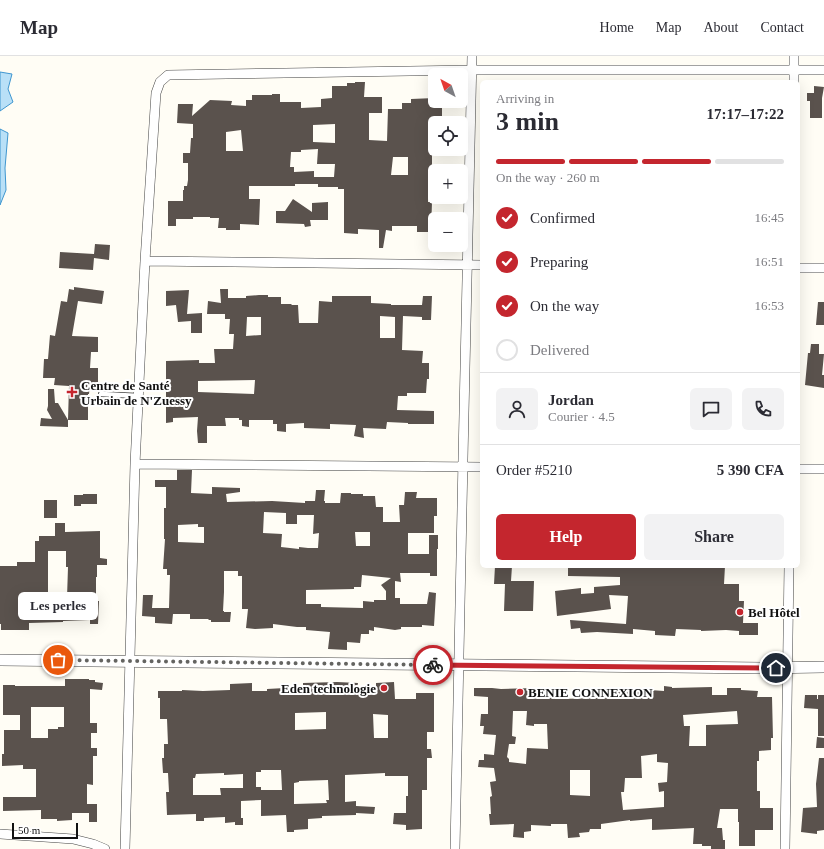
<!DOCTYPE html>
<meta charset="utf-8">
<style>
:root{--surface:#fff;--page:#f2f2f3;--text:#2b2b33;--muted:#7c7c81;--line:#e1e1e2;--accent:#c4262e}
body{margin:0;font-family:Georgia,serif;background:var(--page);color:var(--text);height:100vh;display:flex;flex-direction:column;font-size:15px;white-space:nowrap}
*{box-sizing:border-box;margin:0}
p{font-size:13px;color:var(--muted)}
.icon{flex:none;width:22px;height:22px;fill:none;stroke:currentColor;stroke-width:2;stroke-linecap:round;stroke-linejoin:round}
.map{position:relative;flex:1;overflow:hidden}
.details{position:absolute;left:480px;top:24px;width:320px;height:488px;display:flex;flex-direction:column;background:var(--surface);border-radius:6px;box-shadow:0 4px 16px #0002}
.details>*{flex:none}
.needle{width:26px;rotate:320deg}
.tools{position:absolute;left:428px;top:12px;display:grid;gap:8px}
.tools a{display:grid;place-items:center;width:40px;height:40px;border-radius:6px;background:var(--surface);box-shadow:0 4px 16px #0002;font-size:20px}
.scale{position:absolute;left:12px;bottom:10px;width:66px;box-sizing:border-box;padding-left:4px;border:2px solid #111;border-top:0;font-size:11px;line-height:14px;white-space:nowrap;color:#111;-webkit-text-stroke:3px #fff;paint-order:stroke}
.pin{position:absolute;display:grid;place-items:center;width:34px;height:34px;color:#fff;margin:-17px;border:2px solid #fff;border-radius:50%;box-shadow:0 1px 4px #0007}
.courier{position:absolute;display:grid;place-items:center;width:40px;height:40px;margin:-20px;border:3px solid #c4262e;border-radius:50%;background:#fff;color:#222;box-shadow:0 1px 5px #0007}
.bubble{position:absolute;height:28px;border-radius:6px;background:var(--surface);box-shadow:0 4px 16px #0002;font-size:13px;font-weight:800;line-height:28px;text-align:center}
.headline em{font-style:normal;font-weight:800}
.headline div{display:flex;flex-direction:column-reverse}
.headline{display:flex;align-items:center;justify-content:space-between;height:68px;padding:0 16px}
h1{font-size:26px;font-weight:800;line-height:30px}
.bar{display:grid;grid-template-columns:repeat(4,1fr);gap:6px 4px;align-content:center;height:48px;padding:0 16px}
.bar i{height:5px;border-radius:3px;background:var(--line)}
.bar .on{background:var(--accent)}
.bar p{grid-column:span 4}
.line{display:flex;align-items:center;gap:10px;padding:0 16px;border-top:1px solid var(--line)}
.line div{flex:1}
.round{display:grid;place-items:center;flex:none;width:42px;height:42px;border-radius:6px;background:var(--page)}
ol{padding:0 16px;list-style:none}
li{display:flex;align-items:center;gap:12px;height:44px}
li p{margin-inline-start:auto}
li .icon{padding:4px;border-radius:50%;background:var(--accent);color:#fff;stroke-width:4}
li:last-child{color:var(--muted)}
li i{width:22px;height:22px;border:2px solid var(--line);border-radius:50%}
.cta{display:flex;gap:8px;margin-top:auto;padding:8px 16px}
.cta a{flex:1;height:46px;border-radius:6px;background:var(--accent);color:#fff;font-size:16px;font-weight:800;line-height:46px;text-align:center}
.cta a+a{background:var(--page);color:var(--text)}
header{display:flex;align-items:center;gap:24px;box-sizing:border-box;height:56px;padding:0 20px;background:var(--surface);border-bottom:1px solid var(--line)}
header strong{font-size:19px}
nav{display:flex;gap:22px;margin-inline-start:auto;font-size:14px}
.map>svg:first-child{display:block}
.water{fill:#b9e0f7;stroke:#3f96cf}
.building{fill:#5a524d;fill-rule:evenodd}
.lines{fill:none;stroke-linecap:round;stroke-linejoin:round}
.service-casing{stroke:#444;stroke-width:6}
.minor-casing{stroke:#444;stroke-width:10}
.tertiary-casing{stroke:#444;stroke-width:12}
.service{stroke:#fff;stroke-width:4.5}
.minor{stroke:#fff;stroke-width:9}
.tertiary{stroke:#fff;stroke-width:11}
.done{stroke:#646461;stroke-width:4;stroke-dasharray:0 7.2}
.route{stroke:#c4262e;stroke-width:5}
.poi-dot{fill:#c4262e;stroke:#fff;stroke-width:1.5}
.labels{text-anchor:middle;dominant-baseline:central;stroke-width:4;stroke-linejoin:round;paint-order:stroke}
.poi-label{font-size:13px;font-weight:bold;fill:#111;stroke:#fff;text-anchor:start}
</style>
<header>
<strong>Map</strong>
<nav><a>Home</a><a>Map</a><a>About</a><a>Contact</a></nav>
</header>
<div class="map">
<svg width="824" height="793" viewBox="0 0 824 793">
<rect width="100%" height="100%" fill="#fffdf5"/>
<!-- water -->
<path class="water" d="M0,16L12,18L8,33L13,46L0,55Z
M0,73L8,77L5,112L6,134L0,149Z"/>
<!-- building -->
<path class="building" d="M355,26H365L364,41H382V57H369V84L387,85L388,53H402V47H411V43L435,42V45H442V67H435L434,85H432V127H428V146H432L431,176H417V170H392V175L386,174L383,192H379V174L358,173V178L344,177V133H338V131H318V128H295V130H249V143H260L259,169L240,168V174H226V172H218L219,162H210V161H193V163H176V170H168V145H183V134H184V130H187L188,124V107H183V97H190L191,82H193V68L177,67L178,48H193L192,60L210,44L232,45L231,49L246,50V44H252V39H272V38H280V46H301V52L321,51V43L332,42V30H347V27H355ZM335,68V87L313,86V69ZM241,74L243,95H226V76ZM318,93L317,108H335L334,121H314V115L294,116V111H290L291,96H301V94ZM393,101H408V119H391Z
M814,30L824,31L822,42V62H810V45H807V37H814Z
M293,143L312,156V147L328,146V164H310L311,170L305,171L304,168L276,167V155H285Z
M95,188L110,189L109,204L94,202L93,214L59,212L60,196L94,198Z
M74,231L104,235L102,248L78,245L72,280L98,281V296H91L90,312H98V327H91L90,329L89,338H88V364H68L69,330L54,329L55,322H43L44,303H48L50,279L55,280L61,245L67,246L69,233L74,234Z
M220,233H228V242H246V240L259,239H268V241H281V248H292L291,249H298L299,267H318L319,245L332,246V240H371V247L391,248V249H422L423,240H432L431,264H422V261L403,260L402,294L423,295L422,307H429V323H427L426,337H407V340H398L397,354L434,355V368H408V367L387,366L386,373L363,372L364,382L354,380L356,369L330,368V373L304,372V367L286,368V376L277,375V368H273V364H249V371L242,370V364H239V362H225L226,370H207V387H198L197,375L198,361L173,362V366L166,367V305L199,304V307H215L214,293H233L234,278H229L230,263H225V258H207L208,245L221,247ZM380,260L395,261V282H380ZM247,261H261V279L246,280ZM255,324L254,338L198,336V325Z
M189,234L187,258L202,257V277H191V265L178,266L176,249L166,250V235Z
M818,246H824V269H816Z
M811,288H819V298H824L822,319H824V332L805,329L808,297H810Z
M48,333H54L55,347H58L68,364V371L40,370L41,362L52,363L47,354L48,350Z
M177,414H192L191,437L212,438V431L240,432V436L226,438L227,446L272,445L305,447V445H315L316,434H325L324,445H325V447H340L341,437H351V438H363V440H375L376,451H383V466H400L399,449H404L405,436H417L416,442H437V460H434V477H408V498H429V479H438V493H437V520H430V517H400L401,526L395,525V542H400V548H427L429,536L436,537L434,570L422,569V571H401V573L395,574L374,571V575L369,574V578H361L360,587L347,586V594L328,593L330,576L306,574V571H297L273,568V572L255,573L246,572L248,553H242V520H238V515H224V536L223,555H224V556H231L230,566H211V564H208L209,563H190V558H173L172,568L155,567V561L142,560L143,539H153L152,552H169L170,519H167V513H163L165,483H164V452H166V431H155V424H177ZM264,456L286,457V468H297V459H314L313,478L319,477L318,492H308L299,491V493L281,491L282,478L263,477ZM198,468V471H204V487L178,486V469ZM355,476H370V490H356ZM362,519L391,522L381,529L386,535V544H374V546L363,545V552L321,551V548H306V534L354,533V531H361Z
M83,438H97V448H81V450H74V439H83Z
M44,444H57V462H44Z
M55,467H65V476L100,475V502L107,503V509H97V521H96V545H99L98,568H90V564L63,565V566L29,567V574H1V568H0V510H17V506H35V485H39V480H55ZM48,495H66V511H68L67,542L88,541V555L34,556L33,542H48Z
M495,510H512L511,525H534L533,555H504L505,528H494Z
M594,510L628,512V510H725L724,528H739V545H744L743,567H758V579H739V575L726,574L701,575V574L676,573L675,580L655,579V575L633,573V578L597,576L581,577L580,572L571,573L570,564L626,568L628,540L609,539L611,553L557,560L555,535L581,532V538L594,537V531L620,529V521L568,520V511L594,512Z
M65,623H89V624H95V626L103,627L102,634L90,633V667H97V677H91V692H97V700H93V729L87,728V748H97V766H89V757H72V764L57,765V763H41V754L3,755V741H36V713H23V709L2,710V698H4V674H20V659H3V629H15V630H65ZM31,651H64V671H58V673H48V682H31Z
M337,626L358,627L357,632H376V627L394,626L395,643H416V637H434V676H427V693H431L432,702H427V734H422V773L406,774V769L393,768L394,757H406V740H408V720H385V717L345,719V746L356,745V750L375,751L374,758L356,757V759L322,760V762L308,763V773L294,774V776H287L286,759L261,760V744L241,745V762H243V769H235V766L225,767V761L204,762V765H196V758L167,759L166,736H169L168,717H163L162,702H164V688H168L167,663H160V642H158V635H182V634L203,635L230,634V628L252,627V635H267V633L285,632V639H301L303,638V627ZM326,656V673L295,674V657ZM373,658L388,659V682H374ZM261,714H281L282,734H261V731H256V716H261ZM224,717V719L243,718V732H220L221,739H193V722H195L196,718ZM328,724L329,744H326L327,747L294,748V727L299,726V725Z
M664,630L672,631V632L712,631V639H727V632H741V634L758,635L757,641H772L773,682H771V694L759,695V705H757V735H760V752H773V774H755V790H739V766H738V753H720L717,772H722L723,784H725V793H711V790H702V788H693L694,772L652,774V763L630,765V764L601,768V773H590L589,776L579,777L580,781L568,782L567,768H551V770L531,769V775L524,776V782L513,781L514,768L490,769L489,758H491L490,741L492,740L490,726L496,725L494,712L478,711L479,704H484V698L494,699L496,679L483,678L484,670H480L481,658H488V641L474,640V632H492L501,633L534,632V633H550V635H560V643L599,642L600,635L650,636V634L664,635ZM513,655H527L526,669L534,670V668H547L548,693L527,692L526,708L509,706V703L507,701L509,688H515L516,681L512,680ZM737,655L738,668L706,669V690H689L690,670H684L683,659ZM657,698V706L668,707L667,726L658,727L659,736L664,735V751L623,754L621,736H624L625,722H642L641,700ZM570,714H590V740L570,739Z
M805,639H817V643H818V639H824V680H818V653L804,652Z
M817,681L824,682V692H816Z
M819,702H824V774L817,775V778L801,776L803,752L817,751L816,728Z"/>
<g class="lines">
<defs>
<path id="service" d="M101,338L139,340"/>
<path id="minor" d="M794,26V0
M145,205L482,209
M798,212H824
M135,408L482,411
M798,413H824
M0,778L73,783L93,788L105,793
M125,793L135,408L145,205L156,37L160,26L168,19L472,14H824
M455,793C459,529 467,264 472,0
M785,793L789,510"/>
<path id="tertiary" d="M0,604L763,612L824,611"/>
</defs>
<!-- service casing -->
<use href="#service" class="service-casing"/>
<!-- minor casing -->
<use href="#minor" class="minor-casing"/>
<!-- tertiary casing -->
<use href="#tertiary" class="tertiary-casing"/>
<!-- service -->
<use href="#service" class="service"/>
<!-- minor -->
<use href="#minor" class="minor"/>
<!-- tertiary -->
<use href="#tertiary" class="tertiary"/>
</g>
<g class="lines">
<!-- done -->
<path class="done" d="M58,604L433,609"/>
<!-- route -->
<path class="route" d="M433,609L776,612"/>
</g>
<!-- markers -->
<g class="poi-dot">
<path d="M70 330h4v4h4v4h-4v4h-4v-4h-4v-4h4z"/>
<circle cx="740" cy="556" r="4"/>
<circle cx="384" cy="632" r="4"/>
<circle cx="520" cy="636" r="4"/>
</g>
<g class="labels">
<!-- poi labels -->
<g class="poi-label">
<text x="81" y="329">Centre de Santé<tspan x="81" dy="15">Urbain de N'Zuessy</tspan></text>
<text x="748" y="556">Bel Hôtel</text>
<text x="376" y="632" text-anchor="end">Eden technologie</text>
<text x="528" y="636">BENIE CONNEXION</text>
</g>
</g>
</svg>
<div class="tools">
<a><svg class="needle" viewBox="-14 -14 28 28"><path d="M0-13l5 13h-10z" fill="#e53935"/><path d="M0 13l5-13h-10z" fill="#7c7c81"/></svg></a>
<a><svg class="icon" aria-label="locate" viewBox="0 0 24 24"><circle cx="12" cy="12" r="6"/><path d="M12 2v4M12 18v4M2 12h4M18 12h4"/></svg></a>
<a>+</a>
<a>−</a>
</div>
<div class="scale">50 m</div>
<div class="pin" style="left:58px;top:604px;background:#ea580c"><svg class="icon" aria-label="bag" viewBox="0 0 24 24"><path d="M5 8h14l-1 12H6zM9 8a3 3 0 0 1 6 0"/></svg></div>
<div class="pin" style="left:776px;top:612px;background:#1f2937"><svg class="icon" aria-label="home" viewBox="0 0 24 24"><path d="M3 11l9-7 9 7M6 9v11h12V9"/></svg></div>
<div class="courier" style="left:433px;top:609px"><svg class="icon" aria-label="bike" viewBox="0 0 24 24"><circle cx="6" cy="16" r="4"/><circle cx="18" cy="16" r="4"/><path d="M6 16l4-8h5l3 8M10 8l3 8H6M13 5h3"/></svg></div>
<div class="bubble" style="left:18px;top:536px;width:80px">Les perles</div>
<section class="details">
<div class="headline"><div><h1>3 min</h1><p>Arriving in</p></div><em>17:17–17:22</em></div>
<div class="bar"><i class="on"></i><i class="on"></i><i class="on"></i><i></i><p>On the way · 260 m</p></div>
<ol>
<li><svg class="icon" aria-label="check" viewBox="0 0 24 24"><path d="M5 12l5 5 9-10"/></svg>Confirmed<p>16:45</p></li>
<li><svg class="icon" aria-label="check" viewBox="0 0 24 24"><path d="M5 12l5 5 9-10"/></svg>Preparing<p>16:51</p></li>
<li><svg class="icon" aria-label="check" viewBox="0 0 24 24"><path d="M5 12l5 5 9-10"/></svg>On the way<p>16:53</p></li>
<li><i></i>Delivered</li>
</ol>
<div class="line" style="height:72px"><a class="round"><svg class="icon" aria-label="person" viewBox="0 0 24 24"><circle cx="12" cy="8" r="4"/><path d="M4 21q1-7 8-7t8 7"/></svg></a><div><b>Jordan</b><p>Courier · 4.5</p></div><a class="round"><svg class="icon" aria-label="chat" viewBox="0 0 24 24"><path d="M4 5h16v11H9l-5 4z"/></svg></a><a class="round"><svg class="icon" aria-label="phone" viewBox="0 0 24 24"><path d="M5 4h4l2 5-3 2q2 4 5 5l2-3 5 2v4C11 20 4 13 5 4z"/></svg></a></div>
<div class="line" style="height:52px"><div>Order #5210</div><b>5 390 CFA</b></div>
<div class="cta"><a>Help</a><a>Share</a></div>
</section>
</div>
